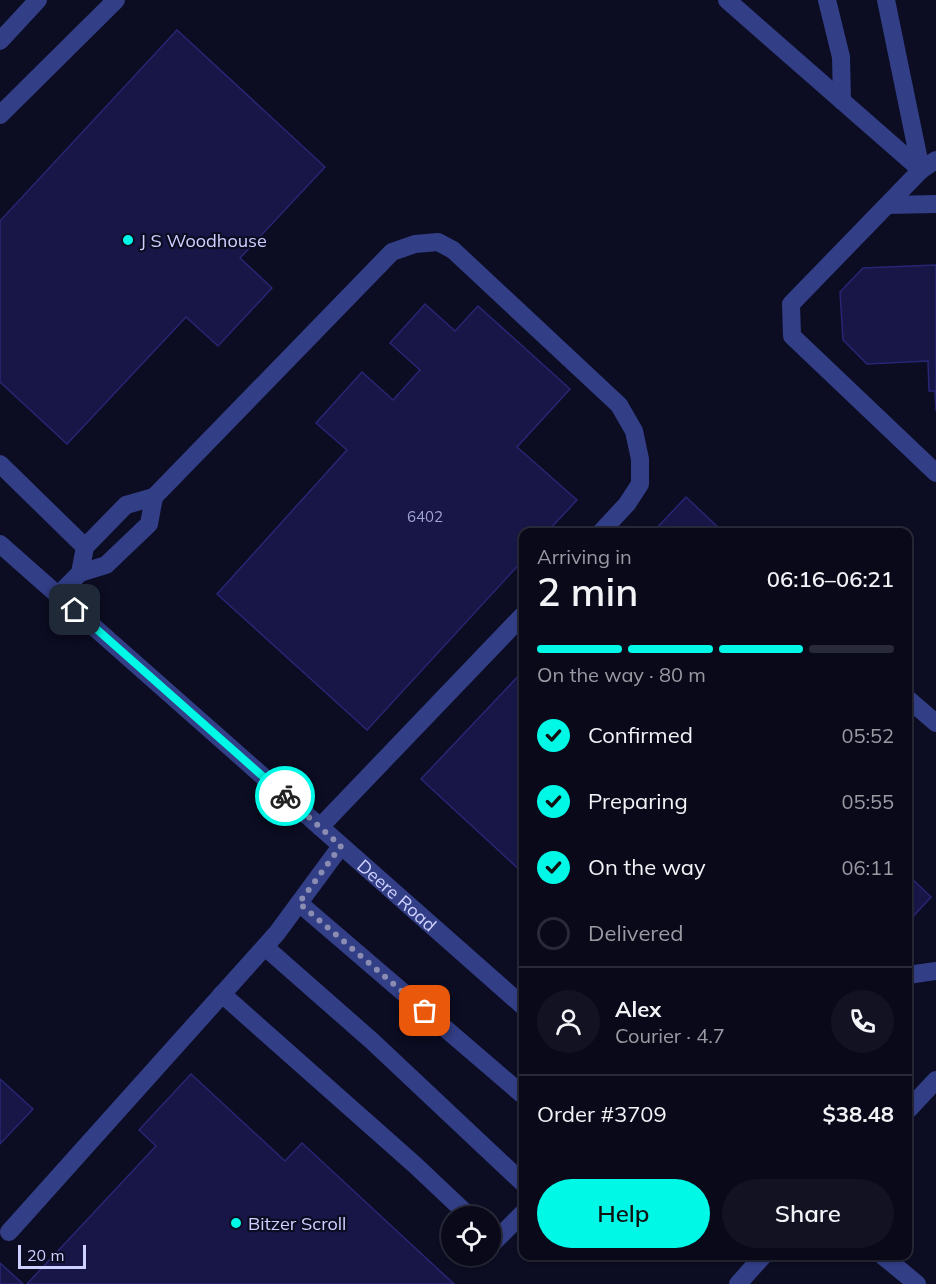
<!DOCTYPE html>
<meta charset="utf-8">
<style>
:root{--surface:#09091a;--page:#121223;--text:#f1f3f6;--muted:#999aa2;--line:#292a39;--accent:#00f9e6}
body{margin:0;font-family:Mulish,sans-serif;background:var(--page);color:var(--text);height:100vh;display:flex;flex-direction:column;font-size:22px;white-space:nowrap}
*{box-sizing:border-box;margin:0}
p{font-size:20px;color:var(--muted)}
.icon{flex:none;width:33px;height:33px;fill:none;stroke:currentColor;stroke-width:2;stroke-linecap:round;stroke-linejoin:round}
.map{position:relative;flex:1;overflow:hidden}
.details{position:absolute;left:519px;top:528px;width:393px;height:732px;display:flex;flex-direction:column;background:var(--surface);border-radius:12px;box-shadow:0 2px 4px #0004,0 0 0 2px var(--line)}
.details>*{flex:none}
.controls{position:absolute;left:441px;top:1206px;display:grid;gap:12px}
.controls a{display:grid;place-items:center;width:60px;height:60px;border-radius:50%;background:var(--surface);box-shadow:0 2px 4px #0004,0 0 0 2px var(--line);font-size:30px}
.scale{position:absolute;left:18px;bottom:15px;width:68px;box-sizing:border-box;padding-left:6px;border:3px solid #ced1ff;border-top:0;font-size:16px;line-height:21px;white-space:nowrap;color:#ced1ff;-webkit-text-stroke:4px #0c0c23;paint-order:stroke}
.pin{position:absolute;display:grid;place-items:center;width:51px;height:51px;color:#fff;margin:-26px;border-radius:12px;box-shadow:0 3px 9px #0006}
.courier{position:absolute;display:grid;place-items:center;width:60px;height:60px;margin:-30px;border:4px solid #00f9e6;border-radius:50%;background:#fff;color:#222;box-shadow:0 2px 8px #0007}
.summary em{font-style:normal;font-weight:600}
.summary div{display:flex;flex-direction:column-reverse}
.summary{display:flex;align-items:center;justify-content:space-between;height:102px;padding:0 18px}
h1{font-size:39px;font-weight:600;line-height:45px}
.bar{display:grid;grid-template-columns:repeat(4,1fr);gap:9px 6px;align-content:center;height:72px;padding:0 18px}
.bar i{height:8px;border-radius:4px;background:var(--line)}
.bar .selected{background:var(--accent)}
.bar p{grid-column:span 4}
.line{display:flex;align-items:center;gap:15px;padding:0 18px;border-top:2px solid var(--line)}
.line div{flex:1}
.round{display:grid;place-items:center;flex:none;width:63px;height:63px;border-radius:32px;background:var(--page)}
ol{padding:0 18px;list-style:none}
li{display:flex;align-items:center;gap:18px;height:66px}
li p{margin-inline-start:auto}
li .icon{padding:6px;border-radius:50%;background:var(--accent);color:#111;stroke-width:4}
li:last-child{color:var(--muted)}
li i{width:33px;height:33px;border:3px solid var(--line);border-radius:50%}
.button{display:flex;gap:12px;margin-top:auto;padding:12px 18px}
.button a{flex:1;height:69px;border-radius:36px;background:var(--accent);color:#111;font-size:24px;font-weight:600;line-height:69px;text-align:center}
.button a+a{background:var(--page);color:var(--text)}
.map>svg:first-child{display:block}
.building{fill:#171646;stroke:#282674;stroke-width:1.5}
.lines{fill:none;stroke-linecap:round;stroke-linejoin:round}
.minor{stroke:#323e86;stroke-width:18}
.done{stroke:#8a8cb2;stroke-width:6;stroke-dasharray:0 10.8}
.route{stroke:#00f9e6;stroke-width:8}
.poi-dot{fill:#00f9e6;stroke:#0c0c23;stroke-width:2}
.labels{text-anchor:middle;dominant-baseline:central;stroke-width:4.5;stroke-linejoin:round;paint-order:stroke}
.number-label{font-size:15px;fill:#a0a2d1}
.poi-label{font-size:18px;fill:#ced1ff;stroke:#0c0c23;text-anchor:start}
.street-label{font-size:18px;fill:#ced1ff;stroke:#0c0c23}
</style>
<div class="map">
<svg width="936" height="1284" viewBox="0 0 936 1284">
<rect width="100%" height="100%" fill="#0c0c23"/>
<!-- building -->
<path class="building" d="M177,30L325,167L240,258L272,288L218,346L186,317L67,444L0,382V221Z
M936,265V411L935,391H929L928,361L867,364L843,340L840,292L863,268Z
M425,304L455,331L478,306L570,389L517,447L577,500L547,532H524V559L367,730L217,594L347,450L316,423L362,372L393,400L420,370L390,343Z
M686,497L723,532H653Z
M524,670V874L421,779Z
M908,875L931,897L908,922Z
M191,1074L285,1161L302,1143L454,1284H27L156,1146L139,1130Z
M0,1079L33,1109L0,1144Z
M0,1263L23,1284H0Z"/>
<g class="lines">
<!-- minor -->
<g class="minor">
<path d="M727,0L921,170L791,304L792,336L936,473"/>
<path d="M827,0L841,57L842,101"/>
<path d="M886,0L921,170L936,160"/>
<path d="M0,41L38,0"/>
<path d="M0,115L116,0"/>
<path d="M888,205L936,204"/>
<path d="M0,464L85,547"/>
<path d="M154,497L392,252L415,244L438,242L453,250L619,405L634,431L640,459V484L627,504L601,532"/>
<path id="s1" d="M0,544L524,1007"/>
<path d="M58,595L80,573L106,565L149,524L154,497L126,505L85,547L80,573"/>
<path d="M908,699L936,723"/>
<path d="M320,827L524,614"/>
<path d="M299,903L524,1096"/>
<path d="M265,947L372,1041L524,1184"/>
<path d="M908,975L936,971"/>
<path d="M222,994L415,1165L469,1216"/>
<path d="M908,1110L936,1080"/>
<path d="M9,1232L277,933L341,846"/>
<path d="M490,1237L495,1241L524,1212"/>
<path d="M883,1256L917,1284"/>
<path d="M738,1284L763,1256"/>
</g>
</g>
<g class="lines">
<!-- done -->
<path class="done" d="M285,796L341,846L299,903L425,1011"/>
<!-- route -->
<path class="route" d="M75,610L285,796"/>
</g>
<!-- markers -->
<g class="poi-dot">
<circle cx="128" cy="240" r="6"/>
<circle cx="236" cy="1223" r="6"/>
</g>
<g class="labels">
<!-- number labels -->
<g class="number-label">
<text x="425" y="516">6402</text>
</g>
<!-- poi labels -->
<g class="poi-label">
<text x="140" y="240">J S Woodhouse</text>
<text x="248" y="1223">Bitzer Scroll</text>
</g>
<!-- street labels -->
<g class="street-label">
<text stroke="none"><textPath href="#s1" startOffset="530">Deere Road</textPath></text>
</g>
</g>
</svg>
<div class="controls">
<a><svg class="icon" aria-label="locate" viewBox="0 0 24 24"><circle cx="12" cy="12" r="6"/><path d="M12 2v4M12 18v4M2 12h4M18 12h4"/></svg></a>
</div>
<div class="scale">20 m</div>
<div class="pin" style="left:425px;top:1011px;background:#ea580c"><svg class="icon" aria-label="bag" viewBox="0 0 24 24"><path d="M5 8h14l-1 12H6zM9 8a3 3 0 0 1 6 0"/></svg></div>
<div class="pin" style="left:75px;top:610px;background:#1f2937"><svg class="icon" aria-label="home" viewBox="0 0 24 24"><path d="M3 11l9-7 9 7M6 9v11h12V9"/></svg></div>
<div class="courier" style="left:285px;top:796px"><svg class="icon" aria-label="bike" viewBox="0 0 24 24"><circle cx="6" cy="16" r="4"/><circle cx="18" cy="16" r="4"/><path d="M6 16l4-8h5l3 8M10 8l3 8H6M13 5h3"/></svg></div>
<section class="details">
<div class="summary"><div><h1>2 min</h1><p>Arriving in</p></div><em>06:16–06:21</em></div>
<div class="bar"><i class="selected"></i><i class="selected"></i><i class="selected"></i><i></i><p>On the way · 80 m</p></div>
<ol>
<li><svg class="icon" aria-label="check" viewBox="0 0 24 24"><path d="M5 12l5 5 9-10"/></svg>Confirmed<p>05:52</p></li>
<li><svg class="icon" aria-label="check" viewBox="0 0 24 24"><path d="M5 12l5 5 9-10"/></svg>Preparing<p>05:55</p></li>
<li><svg class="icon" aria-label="check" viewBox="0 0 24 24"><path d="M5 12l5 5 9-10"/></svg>On the way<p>06:11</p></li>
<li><i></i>Delivered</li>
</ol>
<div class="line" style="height:108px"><a class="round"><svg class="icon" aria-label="person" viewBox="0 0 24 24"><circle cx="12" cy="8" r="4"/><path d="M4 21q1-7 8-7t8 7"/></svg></a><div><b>Alex</b><p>Courier · 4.7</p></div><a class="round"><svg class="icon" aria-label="phone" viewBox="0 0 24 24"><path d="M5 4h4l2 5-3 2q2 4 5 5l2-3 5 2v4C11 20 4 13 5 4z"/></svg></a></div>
<div class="line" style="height:78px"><div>Order #3709</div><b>$38.48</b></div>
<div class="button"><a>Help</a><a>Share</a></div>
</section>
</div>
